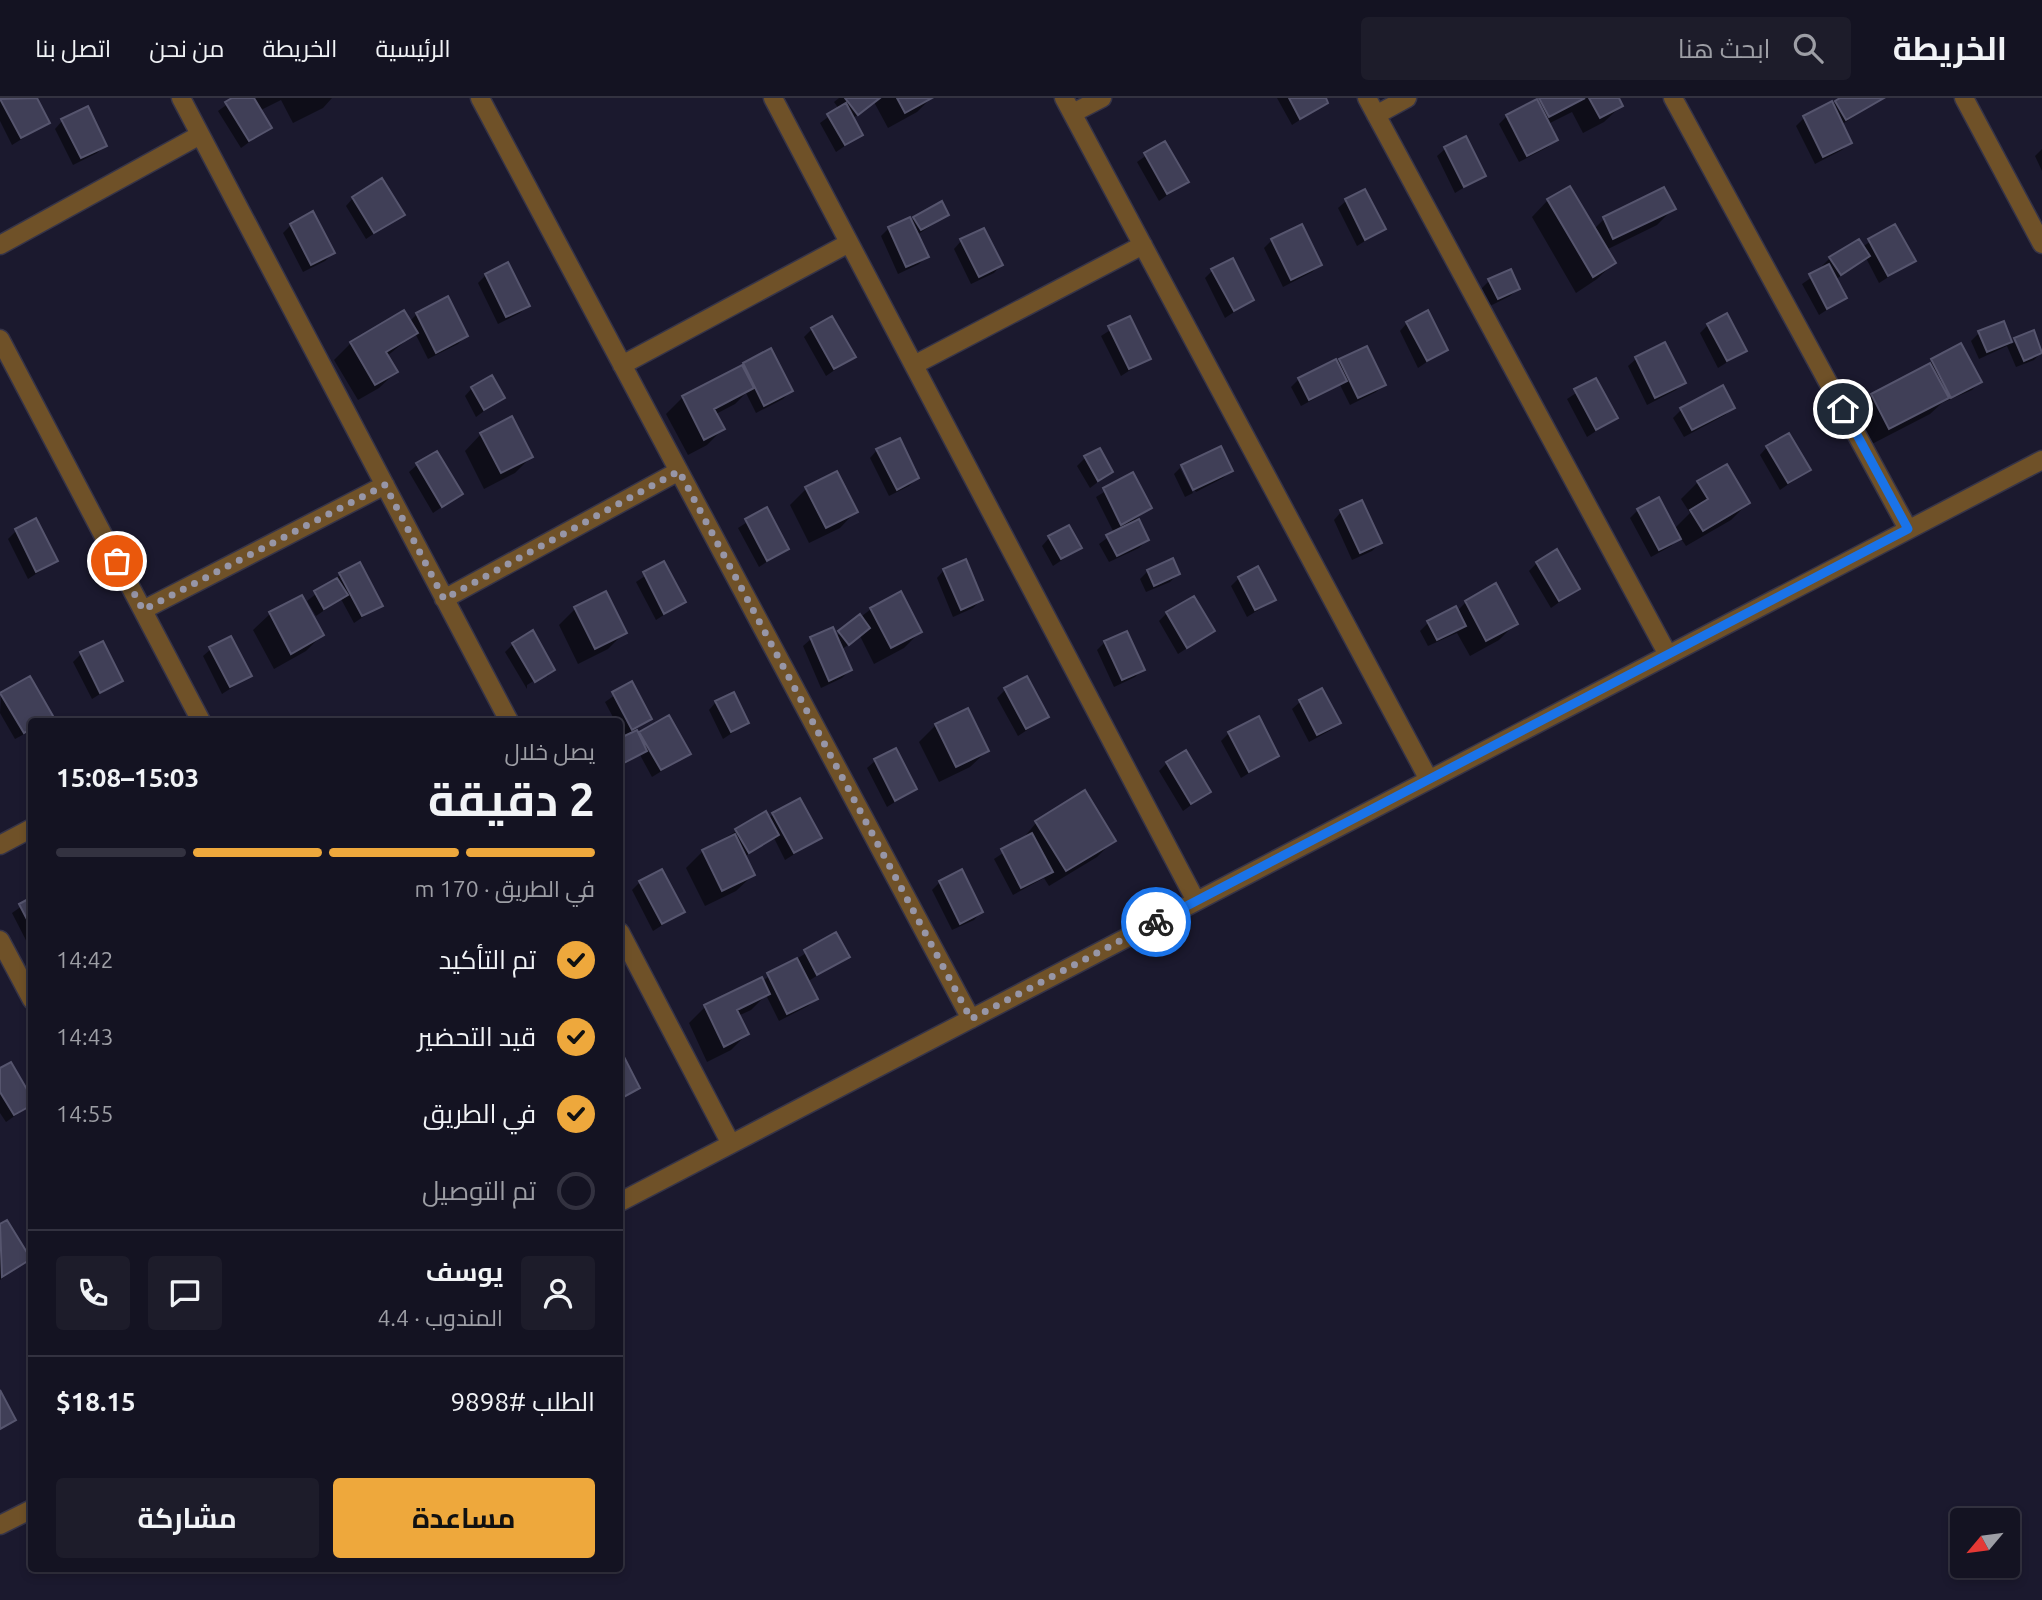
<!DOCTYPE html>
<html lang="ar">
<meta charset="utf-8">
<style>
:root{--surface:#141322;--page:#1d1c2a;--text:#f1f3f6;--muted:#9d9ea5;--line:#333240;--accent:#eea83c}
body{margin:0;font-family:Ubuntu,Cairo,sans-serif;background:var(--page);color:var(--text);direction:rtl;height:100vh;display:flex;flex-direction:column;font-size:26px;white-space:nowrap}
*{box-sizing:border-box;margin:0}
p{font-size:23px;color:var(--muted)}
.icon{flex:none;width:38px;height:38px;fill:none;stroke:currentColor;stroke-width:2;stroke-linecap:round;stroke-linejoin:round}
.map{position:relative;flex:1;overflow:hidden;direction:ltr}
.details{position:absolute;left:28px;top:620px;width:595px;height:854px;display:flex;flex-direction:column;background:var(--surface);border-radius:7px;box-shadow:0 4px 10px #0003,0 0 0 2px var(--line);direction:rtl}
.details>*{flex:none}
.needle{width:46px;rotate:241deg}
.tools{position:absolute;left:1950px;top:1410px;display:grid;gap:14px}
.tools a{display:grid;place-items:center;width:70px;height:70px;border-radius:7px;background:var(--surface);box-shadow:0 4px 10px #0003,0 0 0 2px var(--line);font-size:35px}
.pin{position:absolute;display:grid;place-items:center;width:60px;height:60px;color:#fff;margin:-30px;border:4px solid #fff;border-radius:50%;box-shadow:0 2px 7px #0007}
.courier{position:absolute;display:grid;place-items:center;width:70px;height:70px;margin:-35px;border:5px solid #1a73e8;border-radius:50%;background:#fff;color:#222;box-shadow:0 2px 9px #0007}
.head em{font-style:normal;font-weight:700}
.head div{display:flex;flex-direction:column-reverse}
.head{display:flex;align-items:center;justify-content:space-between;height:119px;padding:0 28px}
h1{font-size:46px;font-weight:700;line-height:52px}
.bar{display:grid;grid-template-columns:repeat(4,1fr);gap:10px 7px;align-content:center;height:84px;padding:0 28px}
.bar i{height:9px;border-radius:5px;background:var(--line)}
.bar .current{background:var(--accent)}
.bar p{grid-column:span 4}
.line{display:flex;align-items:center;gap:18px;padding:0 28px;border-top:2px solid var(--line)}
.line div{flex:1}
.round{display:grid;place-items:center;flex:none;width:74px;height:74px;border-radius:7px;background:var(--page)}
ol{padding:0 28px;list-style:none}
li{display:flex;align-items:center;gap:21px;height:77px}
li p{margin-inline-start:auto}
li .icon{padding:7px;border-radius:50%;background:var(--accent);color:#111;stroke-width:4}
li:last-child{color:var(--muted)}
li i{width:38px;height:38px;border:4px solid var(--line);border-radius:50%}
.button{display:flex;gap:14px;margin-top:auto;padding:14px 28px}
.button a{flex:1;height:80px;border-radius:7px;background:var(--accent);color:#111;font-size:28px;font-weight:700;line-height:80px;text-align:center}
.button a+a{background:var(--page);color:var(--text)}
header{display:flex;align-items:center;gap:42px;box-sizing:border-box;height:98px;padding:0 35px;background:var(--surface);border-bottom:2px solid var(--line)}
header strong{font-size:33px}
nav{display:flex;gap:38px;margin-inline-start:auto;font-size:24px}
.search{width:490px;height:63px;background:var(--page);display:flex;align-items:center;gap:18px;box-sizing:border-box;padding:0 24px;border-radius:7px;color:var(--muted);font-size:26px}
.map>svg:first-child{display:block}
.shadow{fill:#0007}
.building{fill:#403f57;stroke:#56556e;stroke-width:2}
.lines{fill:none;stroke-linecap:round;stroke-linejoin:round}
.minor-casing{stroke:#363448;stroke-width:21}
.minor{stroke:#6f5128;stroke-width:18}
.done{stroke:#9796a7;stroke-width:7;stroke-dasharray:0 12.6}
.route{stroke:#1a73e8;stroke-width:9}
</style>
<header>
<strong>الخريطة</strong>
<div class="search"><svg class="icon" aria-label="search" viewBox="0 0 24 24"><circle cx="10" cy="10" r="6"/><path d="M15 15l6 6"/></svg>ابحث هنا</div>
<nav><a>الرئيسية</a><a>الخريطة</a><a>من نحن</a><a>اتصل بنا</a></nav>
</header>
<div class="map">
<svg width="2042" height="1502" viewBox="0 0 2042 1502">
<rect width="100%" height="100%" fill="#1b192e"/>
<!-- shadow -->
<path class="shadow" d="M5,0H35L48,25L12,47L0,23V3Z
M236,0H332L323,10L293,25L281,2L259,13L269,30L241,50L218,13Z
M839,0H931L917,14L888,30L874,4L852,21L861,37L836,54L820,25L839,11L834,4Z
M1277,0H1324L1326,5L1292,27Z
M1542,0H1617L1621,8L1604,24L1583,35L1572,14L1548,26L1556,42L1548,49L1519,64L1499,26L1507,18Z
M1844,0H1882L1841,27L1850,44L1842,52L1815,66L1796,28L1804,20Z
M62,23L105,47L97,55L73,67L55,31Z
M1164,45L1186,84L1159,103L1137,64Z
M1445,51L1484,77L1455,95L1437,58Z
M2042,51V73L2035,58Z
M1664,91L1673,111L1657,127L1606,152L1614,165L1597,181L1576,195L1532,119L1548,102L1594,131L1604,121Z
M353,100L403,116L366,141L346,108Z
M1346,103L1384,131L1357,148L1338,110Z
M947,117L917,137L927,158L919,166L898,176L881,138L889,130L914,121Z
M291,127L333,155L325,163L303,174L283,135Z
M1895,128L1914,163L1879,185L1866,160L1835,182L1845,200L1819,217L1802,186L1824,171L1822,168L1830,160L1862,149Z
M1272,142L1320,167L1312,174L1283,189L1264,150Z
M961,143L1001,167L994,175L971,186L954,151Z
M508,167L528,207L520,215L498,226L478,185L486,177Z
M1213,172L1252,202L1225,220L1205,180Z
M1489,183L1518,191L1510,198L1490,208L1481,191Z
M403,214L409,224L417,216L466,238L458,246L428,261L415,235L386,259L396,274L379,290L358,302L334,262L351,245Z
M1129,220L1149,260L1121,278L1101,238Z
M1407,225L1446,251L1418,270L1400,233Z
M2003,225L2011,246L2033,234L2042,254L2034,262L2016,269L2007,248L1979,261L1971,243L1979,235Z
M1708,227L1745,253L1718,270L1700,235Z
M812,231L854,259L826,278L804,239Z
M1664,246L1684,284L1676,292L1647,307L1628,268L1636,261Z
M1961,247L1980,284L1972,292L1942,305L1930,316L1872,346L1855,314L1872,298Z
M1341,262L1384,286L1376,294L1350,307L1340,287L1301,308L1291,289L1299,281Z
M744,266L791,293L783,301L756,315L746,295L735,306L716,316L723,331L707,347L688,357L666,316L683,299Z
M1596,282L1616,320L1587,339L1567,301Z
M1722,289L1733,310L1725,317L1684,339L1673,320L1681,312Z
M472,290L503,299L476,319L465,298Z
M481,336L531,359L515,375L484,391L465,353Z
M1767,349L1809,372L1780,392L1760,357Z
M1220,350L1231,372L1223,380L1196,394L1181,369Z
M877,352L917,380L909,388L889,398L870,360Z
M1085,360L1111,374L1090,390L1077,368Z
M417,367L461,396L433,415L409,374Z
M1180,370L1193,395L1185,399L1174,376Z
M1132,377L1150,410L1136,421L1147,442L1139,450L1109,464L1099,446L1114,435L1096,399Z
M1698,384L1748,405L1731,422L1686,448L1680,439L1671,448L1651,459L1630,420L1638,412L1674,431L1690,415L1681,401Z
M806,391L856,413L840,430L809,445L790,407Z
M766,412L787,451L759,469L738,430Z
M1341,414L1380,445L1372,453L1352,462L1334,422Z
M16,433L56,463L28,481L8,441Z
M1049,440L1080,450L1053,468L1042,448Z
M1537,465L1578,491L1551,510L1529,473Z
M663,466L684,504L656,522L636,484Z
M944,472L981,502L973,510L953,519L937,480Z
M1148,473L1178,476L1170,484L1146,494L1140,481Z
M340,477L381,507L354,525L341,501L316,518L307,503Z
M1239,480L1274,502L1247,519L1231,488Z
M1466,504L1516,525L1499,542L1470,558L1457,535L1428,548L1420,533L1428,525L1457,513Z
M575,511L624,535L608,551L578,566L559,527Z
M871,511L920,534L904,550L874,566L860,538L841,552L850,572L842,580L821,590L803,548L811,541L835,539Z
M1167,515L1213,533L1178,556L1159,523Z
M270,516L322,537L306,553L274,571L253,532Z
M1105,544L1143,571L1135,579L1114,589L1097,552Z
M513,546L553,572L547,579V575L527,587V591L505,554Z
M211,551L250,578L222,596L203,558Z
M81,556L121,583L92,601L73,564Z
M631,586L650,621L635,632L638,638L640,635L689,656L652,679L640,657L620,669V642L624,639L620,623H615L605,604Z
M1005,592L1047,619L1018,638L997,600Z
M1,597L51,618L46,623H32V632L15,641L0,615Z
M716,604L747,625L723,641L709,612Z
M1300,604L1339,625L1331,632L1309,644L1292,611Z
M1258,621L1277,658L1241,680L1221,643L1229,635Z
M936,627L987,653L970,669L939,684L919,644Z
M875,663L915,691L887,709L867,670Z
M1167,665L1209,694L1183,713L1159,673Z
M765,716L768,721L773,716L820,740L785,762L774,740L744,759L753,777L736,793L705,808L686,770L703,753Z
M1036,725L1114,742L1097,759L1049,788L1044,780L1013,797L994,761L1021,743Z
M640,784L683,814L653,833L632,792Z
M940,784L981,814L974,822L952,832L932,792Z
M32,801V852H31L12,815Z
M836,836L848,858L807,884L816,901L808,908L779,923L766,897L751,912L738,918L747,936L731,952L707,964L689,925L705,909L762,883Z
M620,955L638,990L620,1003Z
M0,972L32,1006L6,1024L0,1015Z
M7,1124L29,1161L0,1182V1128Z"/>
<!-- building -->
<path class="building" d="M37,0L50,25L21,40L0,1Z
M232,0H254L272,30L249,43L225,4Z
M845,0H880L858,17Z
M897,0H932L905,15Z
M1289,0H1326L1328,5L1300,21Z
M1539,0H1585L1549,19Z
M1589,0H1619L1623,8L1600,20Z
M1840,0H1884L1846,22L1835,3Z
M1537,1L1558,42L1527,58L1506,17Z
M1832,3L1852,45L1823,59L1803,18Z
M846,5L863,37L845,47L827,16Z
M88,8L107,48L81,60L61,21Z
M1466,38L1486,78L1464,89L1444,49Z
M1165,43L1189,84L1167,96L1144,55Z
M382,80L405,117L374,135L352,99Z
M1570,88L1616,165L1593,179L1547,101Z
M1664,89L1676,111L1613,141L1603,119Z
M1365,91L1386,131L1365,142L1345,101Z
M942,103L949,117L921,132L913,119Z
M313,113L335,155L311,167L290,126Z
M910,119L929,159L906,169L888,129Z
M1302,126L1322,167L1291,182L1271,141Z
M1895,126L1916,163L1888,178L1868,141Z
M984,130L1003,167L979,179L960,141Z
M1859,141L1870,158L1841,177L1829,159Z
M1233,160L1254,202L1234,213L1211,171Z
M508,164L530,208L506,219L485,176Z
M1829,166L1847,200L1827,211L1809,176Z
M1511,171L1520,191L1498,201L1488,181Z
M448,198L468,238L436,255L416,215Z
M404,212L418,235L386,254L398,274L375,287L350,244Z
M1428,212L1448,252L1427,263L1406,224Z
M1727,215L1747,253L1727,263L1707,226Z
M832,218L856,259L834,271L811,230Z
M1130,218L1151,261L1129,271L1108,228Z
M2004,223L2012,244L1987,254L1978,233Z
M2034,232L2042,255L2024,263L2014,240Z
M1665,244L1686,285L1655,300L1635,259Z
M1961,245L1982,284L1951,300L1931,261Z
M1367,248L1386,287L1358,300L1339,261Z
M771,250L793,293L764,308L743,265Z
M1336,261L1347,283L1309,302L1298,280Z
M1930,265L1949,300L1889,331L1871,296Z
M742,267L754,290L714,311L725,331L704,342L682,298Z
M492,277L505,300L484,312L471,289Z
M1596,280L1618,320L1596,332L1574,291Z
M1723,287L1735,310L1692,332L1680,310Z
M512,318L533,359L501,375L480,335Z
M1789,335L1811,372L1788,385L1766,348Z
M900,340L919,380L897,392L876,351Z
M1221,348L1233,373L1193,392L1181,367Z
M1100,350L1113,374L1098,383L1084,358Z
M437,353L463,396L442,409L416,365Z
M1727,366L1750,405L1703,433L1690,412L1708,401L1697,383Z
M837,373L858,414L826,430L805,389Z
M1133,374L1152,410L1121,427L1103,390Z
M1659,399L1681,441L1659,452L1637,411Z
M1362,402L1382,445L1360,455L1340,412Z
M767,409L789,451L767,463L745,421Z
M36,420L58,463L36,474L15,431Z
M1139,421L1149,442L1117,458L1106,437Z
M1069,427L1082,450L1061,461L1048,438Z
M1557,451L1580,491L1559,503L1536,464Z
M1173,460L1180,476L1154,488L1147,472Z
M966,461L983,502L961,512L943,471Z
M664,463L686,504L664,516L643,474Z
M360,464L383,508L362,518L339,475Z
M1258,468L1276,502L1255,512L1238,479Z
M337,480L348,497L324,511L314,493Z
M1496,485L1518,526L1486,543L1465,503Z
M606,493L627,535L595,551L574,509Z
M901,493L922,534L891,550L870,510Z
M302,497L324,537L291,556L269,514Z
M1194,498L1215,533L1187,550L1166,514Z
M1456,508L1466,528L1437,542L1427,523Z
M860,516L870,530L849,547L838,533Z
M833,529L852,572L829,583L810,539Z
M533,532L555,572L535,584L512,545Z
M1127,533L1145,572L1122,582L1104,543Z
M231,538L252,578L230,589L209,549Z
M103,543L123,583L100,595L80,554Z
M30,578L53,618L45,623H32V630L24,635L0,595Z
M1027,578L1049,619L1026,631L1004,590Z
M632,583L652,621L632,632L612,594Z
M1322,590L1341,625L1317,637L1299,602Z
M734,594L749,625L731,634L715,603Z
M968,610L989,653L956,669L935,626Z
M669,617L691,656L661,672L639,634Z
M1259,618L1279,658L1249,674L1228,634Z
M637,632L647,653L620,667V640Z
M896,650L917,691L895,703L874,661Z
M1186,652L1211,694L1191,706L1166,664Z
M1085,692L1116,743L1066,773L1035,723Z
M800,700L822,740L794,755L772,715Z
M766,713L779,737L749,755L735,731Z
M1032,735L1053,774L1021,790L1001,751Z
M735,736L755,777L722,793L702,752Z
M662,771L685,814L662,826L639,783Z
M962,771L983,814L960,826L939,783Z
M32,799V831L19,806Z
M836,834L850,859L817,877L804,852Z
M797,860L818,901L787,916L767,875Z
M762,879L770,896L737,912L749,936L724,949L704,907Z
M620,951L640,990L620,1001Z
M11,964L32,1000V1007L14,1017L0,994V970Z
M7,1122L31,1161L2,1179L0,1126Z
M0,1292L16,1322L0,1331Z"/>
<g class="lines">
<defs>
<path id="minor" d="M181,0L509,623
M480,0L971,921
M773,0L1196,803
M1064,0L1428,680
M1367,0L1667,555
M1673,0L1908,431
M1964,0L2042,146
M1073,15L1102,0
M1376,17L1407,0
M0,147L200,37
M0,241L201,623
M622,267L849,145
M914,267L1143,147
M444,501L679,373
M143,512L385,387
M0,747L32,730
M620,834L731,1046
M0,842L32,902
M620,1104L2042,362
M0,1427L32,1411"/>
</defs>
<!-- minor casing -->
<use href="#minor" class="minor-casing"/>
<!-- minor -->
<use href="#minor" class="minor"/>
</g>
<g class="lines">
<!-- done -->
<path class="done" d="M117,463L143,512L385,387L444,501L679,373L971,921L1156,824"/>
<!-- route -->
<path class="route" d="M1156,824L1908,431L1843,311"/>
</g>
</svg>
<div class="tools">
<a><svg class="needle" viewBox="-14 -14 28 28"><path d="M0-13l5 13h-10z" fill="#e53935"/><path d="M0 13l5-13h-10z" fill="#9d9ea5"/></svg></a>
</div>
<div class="pin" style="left:117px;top:463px;background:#ea580c"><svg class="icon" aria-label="bag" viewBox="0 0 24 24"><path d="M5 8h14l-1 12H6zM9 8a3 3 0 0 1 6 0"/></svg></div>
<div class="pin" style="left:1843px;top:311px;background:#1f2937"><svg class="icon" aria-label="home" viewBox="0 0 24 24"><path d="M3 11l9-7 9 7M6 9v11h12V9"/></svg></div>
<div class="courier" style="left:1156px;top:824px"><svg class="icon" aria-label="bike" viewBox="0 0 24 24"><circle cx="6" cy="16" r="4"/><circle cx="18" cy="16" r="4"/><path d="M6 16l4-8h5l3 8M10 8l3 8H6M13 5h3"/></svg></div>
<section class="details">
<div class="head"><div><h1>2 دقيقة</h1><p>يصل خلال</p></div><em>15:03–15:08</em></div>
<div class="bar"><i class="current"></i><i class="current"></i><i class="current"></i><i></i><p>في الطريق · 170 m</p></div>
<ol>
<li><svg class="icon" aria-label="check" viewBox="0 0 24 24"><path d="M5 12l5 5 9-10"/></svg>تم التأكيد<p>14:42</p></li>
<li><svg class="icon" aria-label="check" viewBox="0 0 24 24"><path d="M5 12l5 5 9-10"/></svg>قيد التحضير<p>14:43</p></li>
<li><svg class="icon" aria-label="check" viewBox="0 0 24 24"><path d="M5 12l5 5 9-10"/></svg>في الطريق<p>14:55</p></li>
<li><i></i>تم التوصيل</li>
</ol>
<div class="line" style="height:126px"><a class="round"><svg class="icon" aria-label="person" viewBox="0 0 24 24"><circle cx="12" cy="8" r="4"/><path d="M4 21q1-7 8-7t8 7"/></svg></a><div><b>يوسف</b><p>المندوب · 4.4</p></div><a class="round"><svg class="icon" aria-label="chat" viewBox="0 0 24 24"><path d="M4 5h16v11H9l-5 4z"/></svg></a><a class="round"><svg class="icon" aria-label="phone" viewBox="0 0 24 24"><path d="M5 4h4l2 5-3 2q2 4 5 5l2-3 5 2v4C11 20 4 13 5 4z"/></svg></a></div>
<div class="line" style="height:91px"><div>الطلب #9898</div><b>$18.15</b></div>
<div class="button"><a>مساعدة</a><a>مشاركة</a></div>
</section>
</div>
